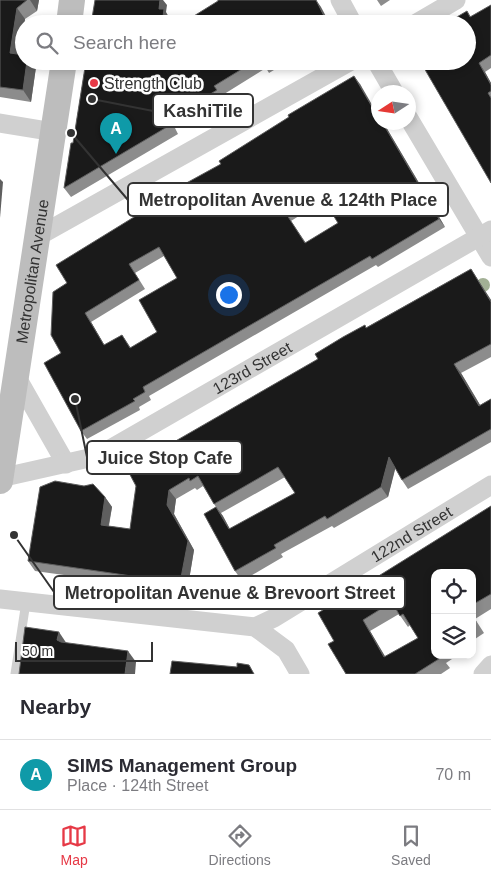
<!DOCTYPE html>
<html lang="en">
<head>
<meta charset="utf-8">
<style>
	:root { --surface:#fff; --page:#f2f2f3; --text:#2b2b33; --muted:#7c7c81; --line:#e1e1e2; --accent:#e63946 }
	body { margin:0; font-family:Arial,sans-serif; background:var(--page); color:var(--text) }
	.controls { position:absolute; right:15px; bottom:15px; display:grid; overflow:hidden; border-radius:10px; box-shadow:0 2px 8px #0003 }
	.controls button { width:45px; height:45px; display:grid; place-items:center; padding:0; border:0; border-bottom:1px solid var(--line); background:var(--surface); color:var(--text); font:25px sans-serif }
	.compass { position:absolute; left:371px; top:85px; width:45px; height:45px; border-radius:50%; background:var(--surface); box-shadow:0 2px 8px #0003; rotate:258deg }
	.scale { position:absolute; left:15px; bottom:12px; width:138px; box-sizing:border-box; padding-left:5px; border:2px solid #333; border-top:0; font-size:14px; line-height:18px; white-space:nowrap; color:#333; -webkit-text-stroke:4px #fff; paint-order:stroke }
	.you { position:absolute; left:228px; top:294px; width:18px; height:18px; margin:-12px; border:4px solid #fff; border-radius:50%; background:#1a73e8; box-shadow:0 0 0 8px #1a73e833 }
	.badge { display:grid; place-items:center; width:32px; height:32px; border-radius:50%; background:var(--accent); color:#fff; font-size:16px; font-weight:700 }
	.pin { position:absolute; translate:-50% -41px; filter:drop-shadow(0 1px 2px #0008) }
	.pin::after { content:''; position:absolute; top:26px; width:18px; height:15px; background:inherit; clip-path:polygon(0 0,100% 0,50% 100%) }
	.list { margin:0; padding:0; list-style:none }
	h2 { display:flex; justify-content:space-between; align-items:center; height:65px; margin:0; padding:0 20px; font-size:21px }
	h2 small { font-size:16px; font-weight:400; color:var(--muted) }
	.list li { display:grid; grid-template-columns:32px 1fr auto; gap:15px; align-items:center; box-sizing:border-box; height:70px; padding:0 20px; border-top:1px solid var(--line) }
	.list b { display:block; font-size:19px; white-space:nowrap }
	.list p { margin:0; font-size:16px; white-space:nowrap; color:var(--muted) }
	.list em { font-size:16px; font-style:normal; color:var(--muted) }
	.icon { flex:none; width:28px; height:28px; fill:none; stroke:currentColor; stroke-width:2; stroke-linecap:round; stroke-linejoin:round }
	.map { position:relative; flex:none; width:491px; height:674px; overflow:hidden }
	.search { position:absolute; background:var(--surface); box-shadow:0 2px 8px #0003; left:15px; right:15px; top:15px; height:55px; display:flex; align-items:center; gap:12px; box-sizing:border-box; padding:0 18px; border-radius:28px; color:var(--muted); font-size:19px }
	.sheet { height:135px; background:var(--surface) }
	nav { display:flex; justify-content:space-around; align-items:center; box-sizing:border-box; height:70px; border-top:1px solid var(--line); background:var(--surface); font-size:14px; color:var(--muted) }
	nav a { display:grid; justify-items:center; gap:2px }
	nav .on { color:var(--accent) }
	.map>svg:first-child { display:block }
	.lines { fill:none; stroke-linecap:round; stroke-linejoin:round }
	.service { stroke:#d0d0d0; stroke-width:9 }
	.minor { stroke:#d0d0d0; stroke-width:19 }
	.secondary { stroke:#bdbdbd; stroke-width:26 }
	.tree { fill:#a2b095 }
	.wall { fill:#8c8c8c; fill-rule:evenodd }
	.shaded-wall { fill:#5f5f5f }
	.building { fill:#1a1a1a; stroke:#5f5f5f; fill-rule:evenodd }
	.poi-dot { fill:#e63946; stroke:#fff; stroke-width:2 }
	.labels { text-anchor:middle; stroke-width:5; stroke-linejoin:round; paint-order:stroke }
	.poi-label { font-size:16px; fill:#333; stroke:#fff; text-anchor:start }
	.street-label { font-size:16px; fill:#333; stroke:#fff }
	.leader { fill:none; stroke:#333; stroke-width:2 }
	.callout-dot { fill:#333; stroke:#fff; stroke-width:2 }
	.callout { fill:#fff; stroke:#333; stroke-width:2 }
	.callout-label { font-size:18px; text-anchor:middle; font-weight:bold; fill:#333 }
</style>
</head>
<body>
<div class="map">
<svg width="491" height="674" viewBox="0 0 491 674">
	<rect width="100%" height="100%" fill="#fff"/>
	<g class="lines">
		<polyline class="service" points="15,674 26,602"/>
		<g class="minor">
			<polyline points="340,0 353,24"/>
			<polyline points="415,24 456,0"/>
			<polyline points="376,61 394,92"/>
			<polyline points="408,117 491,257"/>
			<polyline points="0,123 54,132"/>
			<polyline points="37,237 351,61"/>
			<polyline points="16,376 66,464"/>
			<path id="s1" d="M0 478 98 456 491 230"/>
			<polyline points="0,599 255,627 286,650 300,674"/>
			<path id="s2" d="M255 627 274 618 491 485"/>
			<polyline points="483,674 491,665"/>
		</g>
		<g class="secondary">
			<polyline points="69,24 72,0"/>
			<path id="s3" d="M0 481 64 61"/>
		</g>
	</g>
	<circle class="tree" cx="483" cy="285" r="7"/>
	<g class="wall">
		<polygon points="0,0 39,0 37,11 25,19 20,54 27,61 32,61 36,67 31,102 0,97"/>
		<polygon points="377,0 390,0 381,6"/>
		<polygon points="491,5 491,68 485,72 491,83 491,183 467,11 471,17"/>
		<polygon points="86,61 289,61 269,73 266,68 221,96 223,99 175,128 178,134 71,197 64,188 73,143"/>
		<path d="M360 84 378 122H383L445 227 378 267 376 265 149 396 151 400 139 407 140 410 87 439 81 431 61 353 67 283 221 164 289 117ZM324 200 338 223 306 243 291 221ZM164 256 177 278 157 332 131 348 122 335 104 345 91 322 145 289 135 273Z"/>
		<path d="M471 269 491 300V357L461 373 480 405 491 399V442L408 489 402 480 395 468 388 497 334 528 332 526 281 554 283 557 242 581 235 571 216 507 203 486 197 490 195 488 176 499 174 514 194 550 187 592 35 571 28 561 105 497 112 507 109 526 130 529 136 486 318 359 367 327ZM285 477 295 493 230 529 221 513Z"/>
		<path d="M491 506V609L475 619 484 633 472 641V573L435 655H454L455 657 446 663 450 668 441 674H346L334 603 336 606 356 597 359 601 383 587ZM399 614 408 627 410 625 418 638 385 657 370 631Z"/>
	</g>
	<g class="shaded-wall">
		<polygon points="30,0 39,0 37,11"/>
		<polygon points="160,0 163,0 167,5 166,12 170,19 170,24 162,24 159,9"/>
		<polygon points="316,0 321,7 330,24 328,24"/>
		<polygon points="17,8 25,19 18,65 10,53"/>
		<polygon points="27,61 32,61 36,67 31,102 23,90"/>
		<polygon points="479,63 485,72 491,83 491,85"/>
		<polygon points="354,76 360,84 378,115 378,117"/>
		<polygon points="382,122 383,122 445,227 439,219"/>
		<polygon points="0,179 3,182 0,218"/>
		<polygon points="471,269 491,300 491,302"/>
		<polygon points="85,313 91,322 109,353 104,345"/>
		<polygon points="454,364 461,373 486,415 479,406"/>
		<polygon points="389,457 396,466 388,497 381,487"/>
		<polygon points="169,490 176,499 174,514 194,550 187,592 180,583 167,505"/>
		<polygon points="105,497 112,507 107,534 101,525"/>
		<polygon points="216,507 223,516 235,539 229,529"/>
		<polygon points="363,620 370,631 392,668 384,657"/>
		<polygon points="59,632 67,644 66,652 57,640"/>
		<polygon points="128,651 136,662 135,674 125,674"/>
	</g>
	<g class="building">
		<polygon points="0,0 27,0 17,8 10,53 24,55 24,61 27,61 23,90 0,87"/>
		<polygon points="95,0 160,0 159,9 164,9 162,24 91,24"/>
		<polygon points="218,0 316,0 328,24 181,24 218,1"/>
		<polygon points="491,5 491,55 479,63 491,85 491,91 488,93 491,98 491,183 420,61 467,61 467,24 445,24 467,11 470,17"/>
		<polygon points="86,61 255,61 214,86 217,90 169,119 172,124 64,188 71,143 73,143"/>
		<path d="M354 76 378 117V122H382L439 219 372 259 370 256 143 387 145 392 133 399 135 401 81 431 44 363 61 353 51 335 53 292 67 283 56 265 152 206 150 203 221 164 219 161 289 117 288 115ZM319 192 338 223 305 243 285 212ZM159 247 177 278 139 300 157 332 130 348 122 335 104 345 85 313 139 280 129 264Z"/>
		<polygon points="471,269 491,302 491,344 454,364 479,406 491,399 491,429 402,480 389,457 381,487 327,519 325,516 274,545 276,548 235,571 204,514 216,507 229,529 295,493 278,467 214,504 198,476 190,481 189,478 169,490 167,505 188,541 180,583 28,561 40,487 55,481 84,486 93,484 105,497 101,525 130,529 136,486 127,469 318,359 315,354 343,337 365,325 366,328"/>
		<path d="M491 506V594L472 605V573H435V655H441L442 657 415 674H346L328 644 334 641 318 613 334 603 336 606 356 597 358 602 383 587 377 577ZM392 602 400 616 403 614 418 638 384 657 363 620Z"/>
		<polygon points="472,615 476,622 472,624"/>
		<polygon points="25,627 59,632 57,640 61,642 128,651 125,674 19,674"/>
		<polygon points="172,661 237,667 237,663 249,665 254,674 170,674"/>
	</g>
	<circle class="poi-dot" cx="94" cy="83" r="5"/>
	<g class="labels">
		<g class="poi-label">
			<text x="104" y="89">Strength Club</text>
		</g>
		<g class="street-label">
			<text dy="6" stroke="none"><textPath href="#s3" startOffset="212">Metropolitan Avenue</textPath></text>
			<text dy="6" stroke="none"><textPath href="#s1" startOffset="278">123rd Street</textPath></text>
			<text dy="6" stroke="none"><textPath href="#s2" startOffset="182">122nd Street</textPath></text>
		</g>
	</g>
	<path class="leader" d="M92 99L153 111M71 133L128 200M75 399L87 457M14 535L54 592"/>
	<g class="callout-dot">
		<circle cx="92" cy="99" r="5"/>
		<circle cx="71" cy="133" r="5"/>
		<circle cx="75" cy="399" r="5"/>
		<circle cx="14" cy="535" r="5"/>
	</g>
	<g class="callout">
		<rect x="153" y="94" width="100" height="33" rx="5"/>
		<rect x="128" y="183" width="320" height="33" rx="5"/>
		<rect x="87" y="441" width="155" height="33" rx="5"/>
		<rect x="54" y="576" width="351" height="33" rx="5"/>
	</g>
	<g class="callout-label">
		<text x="203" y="117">KashiTile</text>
		<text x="288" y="206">Metropolitan Avenue &amp; 124th Place</text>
		<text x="165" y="464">Juice Stop Cafe</text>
		<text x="230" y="599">Metropolitan Avenue &amp; Brevoort Street</text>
	</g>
</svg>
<div class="controls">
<button><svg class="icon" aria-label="locate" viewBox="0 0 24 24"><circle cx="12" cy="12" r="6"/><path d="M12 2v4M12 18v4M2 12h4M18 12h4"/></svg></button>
<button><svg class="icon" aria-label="layers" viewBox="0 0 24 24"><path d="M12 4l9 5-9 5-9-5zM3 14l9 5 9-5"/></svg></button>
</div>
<svg class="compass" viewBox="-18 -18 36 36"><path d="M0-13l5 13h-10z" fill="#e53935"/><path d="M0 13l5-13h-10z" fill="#7c7c81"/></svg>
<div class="scale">50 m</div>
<div class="you"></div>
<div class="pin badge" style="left:116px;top:154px;background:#0f9aa8">A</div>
<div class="search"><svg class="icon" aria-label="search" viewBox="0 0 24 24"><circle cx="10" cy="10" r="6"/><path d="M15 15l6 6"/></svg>Search here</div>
</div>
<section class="sheet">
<h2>Nearby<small></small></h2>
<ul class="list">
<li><span class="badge" style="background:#0f9aa8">A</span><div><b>SIMS Management Group</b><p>Place · 124th Street</p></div><em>70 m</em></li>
</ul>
</section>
<nav>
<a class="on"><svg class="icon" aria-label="map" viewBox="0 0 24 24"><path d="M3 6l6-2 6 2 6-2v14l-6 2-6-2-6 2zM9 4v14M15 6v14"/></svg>Map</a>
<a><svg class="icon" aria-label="directions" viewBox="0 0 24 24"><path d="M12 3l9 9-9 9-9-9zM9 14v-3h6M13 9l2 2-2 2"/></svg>Directions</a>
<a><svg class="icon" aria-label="saved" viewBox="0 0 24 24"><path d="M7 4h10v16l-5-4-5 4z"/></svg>Saved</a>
</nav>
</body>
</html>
